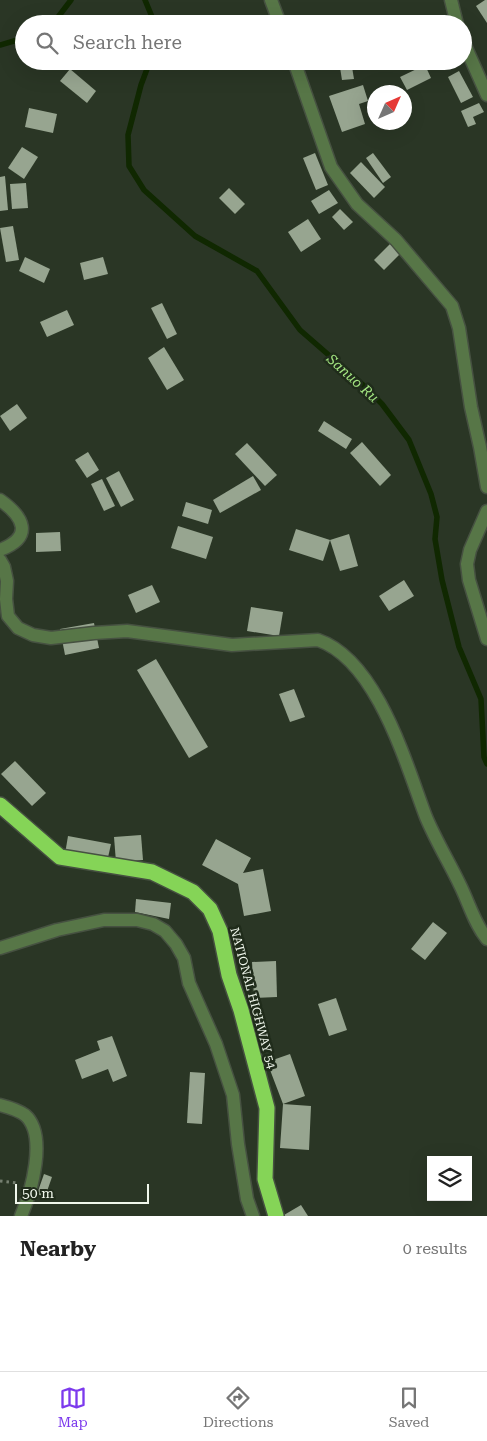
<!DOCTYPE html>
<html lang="en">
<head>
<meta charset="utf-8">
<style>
	:root { --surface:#fff; --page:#f6f6f6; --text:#222; --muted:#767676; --line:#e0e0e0; --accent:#7c3aed }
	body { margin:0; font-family:"Roboto Serif",serif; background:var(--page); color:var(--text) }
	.controls { position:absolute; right:15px; bottom:15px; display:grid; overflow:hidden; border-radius:0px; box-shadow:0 5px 20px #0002 }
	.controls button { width:45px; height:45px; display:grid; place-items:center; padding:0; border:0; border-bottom:1px solid var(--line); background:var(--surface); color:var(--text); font:25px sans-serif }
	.compass { position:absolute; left:367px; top:85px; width:45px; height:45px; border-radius:50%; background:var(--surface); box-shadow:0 5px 20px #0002; rotate:45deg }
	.scale { position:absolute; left:15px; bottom:12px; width:134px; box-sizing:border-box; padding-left:5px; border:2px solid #f0f7ec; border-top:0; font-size:14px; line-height:18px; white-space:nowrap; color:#f0f7ec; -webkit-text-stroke:4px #202c1b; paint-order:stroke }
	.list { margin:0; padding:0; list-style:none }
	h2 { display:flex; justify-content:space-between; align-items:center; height:65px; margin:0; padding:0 20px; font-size:21px }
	h2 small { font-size:16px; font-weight:400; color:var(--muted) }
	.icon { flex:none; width:28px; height:28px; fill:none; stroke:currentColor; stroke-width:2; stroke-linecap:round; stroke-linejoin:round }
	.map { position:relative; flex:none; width:487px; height:1216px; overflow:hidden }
	.search { position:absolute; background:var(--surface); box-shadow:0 5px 20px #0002; left:15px; right:15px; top:15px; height:55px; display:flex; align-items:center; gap:12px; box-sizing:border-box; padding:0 18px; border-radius:28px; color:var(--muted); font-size:19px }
	.sheet { height:155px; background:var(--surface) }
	nav { display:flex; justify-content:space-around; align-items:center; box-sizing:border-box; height:70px; border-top:1px solid var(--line); background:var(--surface); font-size:14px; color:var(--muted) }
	nav a { display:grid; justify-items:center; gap:2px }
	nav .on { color:var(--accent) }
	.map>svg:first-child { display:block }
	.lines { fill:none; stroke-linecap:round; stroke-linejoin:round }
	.stream { stroke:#102801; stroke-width:5.5 }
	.building { fill:#97a590 }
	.minor-casing { stroke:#465141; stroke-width:15 }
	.highway-casing { stroke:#465141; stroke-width:18 }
	.path { stroke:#768071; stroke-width:3; stroke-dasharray:2.5 4; stroke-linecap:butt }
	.minor { stroke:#577647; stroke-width:12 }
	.highway { stroke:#85d457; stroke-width:15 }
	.labels { text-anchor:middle; stroke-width:5; stroke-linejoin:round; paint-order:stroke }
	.street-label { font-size:12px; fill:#f0f7ec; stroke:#202c1b }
	.water-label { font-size:14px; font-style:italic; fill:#a4e682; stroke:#202c1b }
</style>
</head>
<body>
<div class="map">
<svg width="487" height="1216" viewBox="0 0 487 1216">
	<rect width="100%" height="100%" fill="#2a3625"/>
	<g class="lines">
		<g class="stream">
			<polyline points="145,0 155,24"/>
			<polyline points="49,24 55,21 71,0"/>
			<polyline points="0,45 24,38"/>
			<polyline points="150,61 141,85 128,135 129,166 144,190 195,236 257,271 300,330 362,384 382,404 409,440 431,494 437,517 435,539 442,580 459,647 481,699 484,757 487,764"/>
		</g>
	</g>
	<g class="building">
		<polygon points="485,0 487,0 487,23 476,6"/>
		<polygon points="339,61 351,61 354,79 342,80"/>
		<polygon points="425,65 431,78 407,90 400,77"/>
		<polygon points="70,69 96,91 87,103 60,81"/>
		<polygon points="459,71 473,97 461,103 448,77"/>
		<polygon points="363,85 368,101 359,104 365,124 342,132 329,96"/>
		<polygon points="479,103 484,112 473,117 476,124 468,127 461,111"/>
		<polygon points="29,108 57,114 53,133 25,127"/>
		<polygon points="22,147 38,157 24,179 8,168"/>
		<polygon points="315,153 328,185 316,190 303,158"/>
		<polygon points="373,153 391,177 383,183 366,158"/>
		<polygon points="361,162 385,187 374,198 350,173"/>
		<polygon points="5,176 8,210 0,211 0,177"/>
		<polygon points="26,183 28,208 12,209 10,184"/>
		<polygon points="229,188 245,204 235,214 219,198"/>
		<polygon points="329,190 338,203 319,214 311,201"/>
		<polygon points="340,209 353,222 344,230 332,217"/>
		<polygon points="308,219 321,239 301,252 288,232"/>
		<polygon points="13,226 19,260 6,262 0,228"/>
		<polygon points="390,244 400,254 384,270 374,260"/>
		<polygon points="25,257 50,269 44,283 19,271"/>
		<polygon points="103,257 108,274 84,280 80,263"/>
		<polygon points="162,303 177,334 167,339 151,308"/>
		<polygon points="67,310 74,325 47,337 40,322"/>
		<polygon points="164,347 184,380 167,390 148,358"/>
		<polygon points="17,404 27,418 10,431 0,416"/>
		<polygon points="324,421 352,439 346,449 318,431"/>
		<polygon points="362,442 391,475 380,486 350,453"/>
		<polygon points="247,443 277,475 265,486 235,454"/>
		<polygon points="88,452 99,470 87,478 75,460"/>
		<polygon points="119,471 134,500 121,507 106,478"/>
		<polygon points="253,476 261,490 220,513 213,500"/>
		<polygon points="102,479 115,506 104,511 91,484"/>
		<polygon points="186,502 212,510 208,524 182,516"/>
		<polygon points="178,526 213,537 206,559 171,548"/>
		<polygon points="296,529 330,540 323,561 289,550"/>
		<polygon points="60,532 61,551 36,552 36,533"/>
		<polygon points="349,534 358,566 340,571 330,540"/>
		<polygon points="404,580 414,596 389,611 379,596"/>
		<polygon points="152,585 160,602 136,613 128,595"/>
		<polygon points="251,607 283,612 279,636 247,631"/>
		<polygon points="94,623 99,648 65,655 60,629"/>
		<polygon points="156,659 208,747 189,758 137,670"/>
		<polygon points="294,689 305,717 290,722 279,694"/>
		<polygon points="15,761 46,793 32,806 1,774"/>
		<polygon points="141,835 143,860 116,862 114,837"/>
		<polygon points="68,836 111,844 107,862 65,854"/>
		<polygon points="216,839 251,858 243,873 263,869 271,911 244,916 238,884 202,865"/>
		<polygon points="136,899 171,903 169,919 135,912"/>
		<polygon points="433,922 447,933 425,960 411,949"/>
		<polygon points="276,961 277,997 254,998 252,962"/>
		<polygon points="336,998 347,1030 329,1036 318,1004"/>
		<polygon points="112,1036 127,1076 113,1082 108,1069 82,1079 75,1060 100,1050 97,1041"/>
		<polygon points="290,1054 305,1096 283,1104 311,1106 309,1150 280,1148 283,1104 267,1062"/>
		<polygon points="190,1072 205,1073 202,1124 187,1123"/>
		<polygon points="44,1174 52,1177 45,1197 37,1194"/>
		<polygon points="301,1205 308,1216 285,1216 284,1215"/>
	</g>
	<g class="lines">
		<g class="minor-casing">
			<g id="minor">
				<polyline points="271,0 280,24"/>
				<polyline points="451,0 457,24"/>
				<polyline points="463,41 487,95"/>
				<polyline points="294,61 331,167 357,204 396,240 452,306 459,328 471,407 480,447 487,487"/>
				<path d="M0 500C24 517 34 537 0 550"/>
				<polyline points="487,511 470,550 467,564 469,580 487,639"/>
				<path d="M0 560 4 567 7 581 6 599 8 616 18 628 33 635 51 638 94 633 127 631 232 645 318 640C377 660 406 764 426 817 436 841 449 862 460 885 469 903 474 923 487 939"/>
				<polyline points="0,948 57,930 104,920 137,920 153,924 165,931 176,944 184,958 189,983 216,1044 233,1095 238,1144 247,1199 253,1216"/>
				<path d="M0 1105C8 1107 18 1110 25 1115 48 1135 31 1193 21 1216"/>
			</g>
		</g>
		<g class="highway-casing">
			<polyline id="highway" points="0,805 60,857 152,872 193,892 210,909 220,931 229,975 241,1010 267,1108 265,1179 276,1216"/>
		</g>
		<polyline class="path" points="0,1181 17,1183"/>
		<use href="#minor" class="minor"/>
		<use href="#highway" class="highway"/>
	</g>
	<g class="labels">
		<g class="street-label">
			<text transform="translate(253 998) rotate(75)" y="4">NATIONAL HIGHWAY 54</text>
		</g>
		<g class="water-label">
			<text transform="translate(353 378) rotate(42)" y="5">Sanuo Ru</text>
		</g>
	</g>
</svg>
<div class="controls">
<button><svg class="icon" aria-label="layers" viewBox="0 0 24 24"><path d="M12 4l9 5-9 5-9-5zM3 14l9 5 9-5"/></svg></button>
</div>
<svg class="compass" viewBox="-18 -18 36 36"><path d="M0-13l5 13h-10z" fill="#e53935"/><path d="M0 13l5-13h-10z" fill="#767676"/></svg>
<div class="scale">50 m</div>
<div class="search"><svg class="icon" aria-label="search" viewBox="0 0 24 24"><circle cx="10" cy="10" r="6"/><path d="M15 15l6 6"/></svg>Search here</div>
</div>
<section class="sheet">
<h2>Nearby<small>0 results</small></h2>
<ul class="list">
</ul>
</section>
<nav>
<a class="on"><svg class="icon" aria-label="map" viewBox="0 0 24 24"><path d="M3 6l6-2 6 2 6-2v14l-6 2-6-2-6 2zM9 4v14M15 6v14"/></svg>Map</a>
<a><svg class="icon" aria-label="directions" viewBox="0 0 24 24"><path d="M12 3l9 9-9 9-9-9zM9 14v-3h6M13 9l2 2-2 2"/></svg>Directions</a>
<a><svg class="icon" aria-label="saved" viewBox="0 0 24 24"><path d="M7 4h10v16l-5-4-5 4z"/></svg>Saved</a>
</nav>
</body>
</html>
